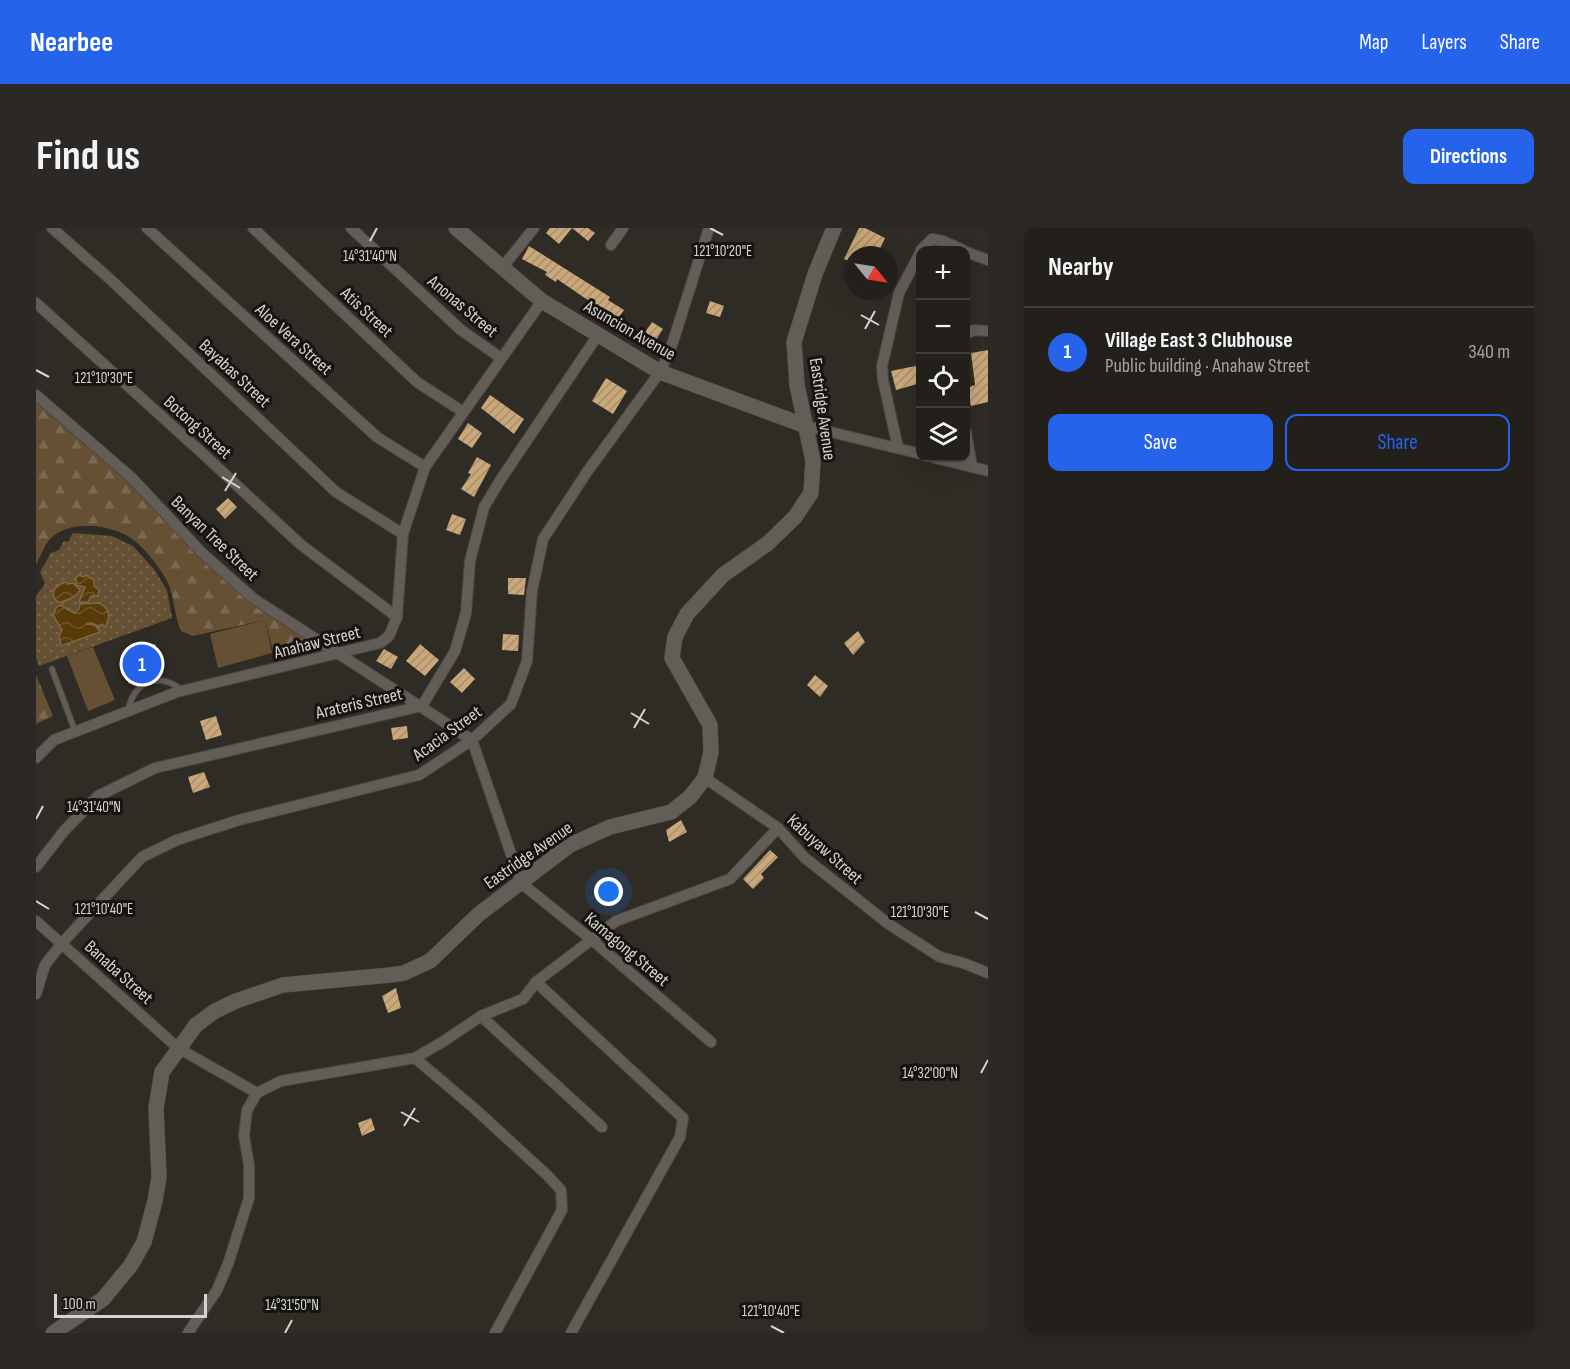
<!DOCTYPE html>
<html lang="en">
<head>
<meta charset="utf-8">
<style>
	:root { --surface:#23201c; --page:#2b2825; --text:#f1f3f6; --muted:#a3a3a3; --line:#403e3b; --accent:#2563eb }
	body { margin:0; font-family:"Sofia Sans Condensed",sans-serif; background:var(--page); color:var(--text) }
	.controls { position:absolute; right:18px; top:18px; display:grid; overflow:hidden; border-radius:12px; box-shadow:0 6px 24px #0002 }
	.controls button { width:54px; height:54px; display:grid; place-items:center; padding:0; border:0; border-bottom:2px solid var(--line); background:var(--surface); color:var(--text); font:30px sans-serif }
	.compass { position:absolute; left:808px; top:18px; width:54px; height:54px; border-radius:50%; background:var(--surface); box-shadow:0 6px 24px #0002; rotate:120deg }
	.scale { position:absolute; left:18px; bottom:15px; width:153px; box-sizing:border-box; padding-left:6px; border:3px solid #d6d3d0; border-top:0; font-size:16px; line-height:21px; white-space:nowrap; color:#d6d3d0; -webkit-text-stroke:4px #161411; paint-order:stroke }
	.you { position:absolute; left:573px; top:664px; width:21px; height:21px; margin:-15px; border:4px solid #fff; border-radius:50%; background:#1a73e8; box-shadow:0 0 0 9px #1a73e833 }
	.badge { display:grid; place-items:center; width:39px; height:39px; border-radius:50%; background:var(--accent); color:#fff; font-size:20px; font-weight:700 }
	.pin { position:absolute; translate:-50% -50%; border:3px solid #fff; box-shadow:0 2px 6px #0006 }
	.list { margin:0; padding:0; list-style:none }
	h2 { display:flex; justify-content:space-between; align-items:center; height:78px; margin:0; padding:0 24px; font-size:26px }
	h2 small { font-size:20px; font-weight:400; color:var(--muted) }
	.list li { display:grid; grid-template-columns:39px 1fr auto; gap:18px; align-items:center; box-sizing:border-box; height:90px; padding:0 24px; border-top:2px solid var(--line) }
	.list b { display:block; font-size:22px; white-space:nowrap }
	.list p { margin:0; font-size:20px; white-space:nowrap; color:var(--muted) }
	.list em { font-size:20px; font-style:normal; color:var(--muted) }
	.actions { display:flex; gap:12px; padding:18px 24px }
	.actions a { flex:1; padding:14px 0; border:2px solid var(--accent); border-radius:12px; text-align:center; font-size:21px; color:var(--accent) }
	.actions .main { background:var(--accent); color:#fff }
	.icon { flex:none; width:33px; height:33px; fill:none; stroke:currentColor; stroke-width:2; stroke-linecap:round; stroke-linejoin:round }
	.map { position:relative; flex:none; width:952px; height:1105px; overflow:hidden; border-radius:12px }
	header { display:flex; align-items:center; gap:36px; box-sizing:border-box; height:84px; padding:0 30px; background:var(--accent); color:#fff }
	header strong { font-size:28px }
	nav { display:flex; gap:33px; margin-inline-start:auto; font-size:21px }
	.intro { display:flex; align-items:center; justify-content:space-between; box-sizing:border-box; height:144px; padding:0 36px }
	h1 { margin:0; font-size:42px }
	.button { padding:15px 27px; border-radius:12px; background:var(--accent); color:#fff; font-size:21px; font-weight:700 }
	main { display:flex; gap:36px; padding:0 36px }
	aside { flex:1; background:var(--surface); border-radius:12px; box-shadow:0 6px 24px #0002 }
	.map>svg:first-child { display:block }
	.grass { fill:#655033 }
	.forest { fill:url(#forest-firs) }
	.park { fill:url(#park-dots) }
	.water { fill:url(#water-waves); stroke:#7e6945; stroke-width:1.5 }
	.building { fill:url(#building-hatch) }
	.lines { fill:none; stroke-linecap:round; stroke-linejoin:round }
	.lane-casing { stroke:#4c4944; stroke-width:7 }
	.street-casing { stroke:#4c4944; stroke-width:12 }
	.secondary-casing { stroke:#4c4944; stroke-width:16 }
	.lane { stroke:#625d57; stroke-width:5 }
	.street { stroke:#625d57; stroke-width:10 }
	.secondary { stroke:#625d57; stroke-width:15 }
	.ticks { fill:none; stroke:#d6d3d0; stroke-width:2 }
	.labels { text-anchor:middle; stroke-width:6; stroke-linejoin:round; paint-order:stroke }
	.street-label { font-size:18px; fill:#d6d3d0; stroke:#161411 }
	.ticks-label { font-size:15px; text-anchor:middle; fill:#d6d3d0; stroke:#161411; stroke-width:6; stroke-linejoin:round; paint-order:stroke }
</style>
</head>
<body>
<header>
<strong>Nearbee</strong>
<nav><a>Map</a><a>Layers</a><a>Share</a></nav>
</header>
<div class="intro"><h1>Find us</h1><a class="button">Directions</a></div>
<main>
<div class="map">
<svg width="952" height="1105" viewBox="0 0 952 1105">
	<defs>
		<pattern id="forest-firs" width="22" height="20" patternUnits="userSpaceOnUse" patternTransform="scale(1.5)"><rect width="22" height="20" fill="#655033"/><path d="M5 1l3.5 6h-7zM16 11l3.5 6h-7z" fill="#7a6850"/></pattern>
		<pattern id="park-dots" width="8" height="8" patternUnits="userSpaceOnUse" patternTransform="scale(1.5)"><rect width="8" height="8" fill="#655033"/><path d="M2 2h.1M6 6h.1" fill="none" stroke="#7a6850" stroke-width="1.8" stroke-linecap="round"/></pattern>
		<pattern id="water-waves" width="16" height="10" patternUnits="userSpaceOnUse" patternTransform="scale(1.5)"><rect width="16" height="10" fill="#583b09"/><path d="M0 5q4-4 8 0t8 0" fill="none" stroke="#6f562c"/></pattern>
		<pattern id="building-hatch" width="6" height="6" patternUnits="userSpaceOnUse" patternTransform="scale(1.5)"><rect width="6" height="6" fill="#cba87a"/><path d="M-1 1l2-2M0 6l6-6M5 7l2-2" fill="none" stroke="#a88e6b"/></pattern>
	</defs>
	<rect width="100%" height="100%" fill="#2f2b25"/>
	<g class="grass">
		<polygon points="229,392 236,425 182,440 174,406"/>
		<polygon points="57,419 79,472 52,483 31,428"/>
	</g>
	<g class="forest">
		<path d="M0 174 92 253 161 328 217 377 288 416V422L239 431 229 392 157 408 145 403C137 385 139 366 129 349 121 337 111 323 99 313 78 296 33 290 13 312 8 319 4 329 0 337Z"/>
		<polygon points="0,447 17,488 0,496"/>
	</g>
	<polygon class="park" points="37,305 76,308 97,318 118,341 131,362 136,390 3,438 0,430 0,368 9,356 4,344 15,325 23,322 28,313 32,314"/>
	<g class="water">
		<polygon points="43,347 48,349 50,347 58,352 58,358 63,362 62,368 55,368 52,374 43,374 49,359 40,357 40,350"/>
		<path d="M29 354 32 356 37 355 44 362C41 368 30 374 22 374L18 370C15 361 22 357 29 354Z"/>
		<path d="M62 375C74 379 75 389 69 399L66 396 63 398 57 396H50L59 397 64 404 25 418 23 408 26 402 17 387 20 380 24 377C30 379 33 384 39 385L43 381 44 376Z"/>
	</g>
	<g class="building">
		<polygon points="514,0 552,0 559,5 552,13 536,0 523,16 510,5"/>
		<polygon points="823,0 829,0 849,10 841,27 817,27 817,35 808,31"/>
		<polygon points="493,18 574,69 572,72 588,82 581,92 521,51 520,54 509,47 511,44 486,31"/>
		<polygon points="674,73 688,78 684,89 670,85"/>
		<polygon points="616,94 627,101 618,115 607,107"/>
		<polygon points="952,122 952,174 935,178 931,160 939,157 935,125"/>
		<polygon points="884,137 885,155 860,162 855,143"/>
		<polygon points="570,150 591,163 577,186 556,173"/>
		<polygon points="454,167 488,191 478,206 445,180"/>
		<polygon points="432,195 446,205 436,220 422,211"/>
		<polygon points="441,229 455,237 438,269 425,261 435,246 432,245"/>
		<polygon points="192,270 201,279 189,291 180,281"/>
		<polygon points="416,286 430,291 424,307 410,302"/>
		<polygon points="472,350 490,350 488,367 472,366"/>
		<polygon points="822,403 829,414 817,427 808,415"/>
		<polygon points="467,406 483,407 482,423 466,422"/>
		<polygon points="119,416 128,441 117,446 118,448 93,456 84,430"/>
		<polygon points="384,416 403,432 389,448 370,433"/>
		<polygon points="348,421 362,429 355,441 340,433"/>
		<polygon points="428,440 439,451 426,465 414,454"/>
		<polygon points="779,447 792,458 784,469 771,457"/>
		<polygon points="180,488 186,507 170,512 164,493"/>
		<polygon points="371,498 372,510 357,512 355,500"/>
		<polygon points="168,544 174,559 157,565 152,549"/>
		<polygon points="645,592 651,604 633,614 630,602"/>
		<polygon points="734,622 742,629 725,646 728,650 717,661 707,651"/>
		<polygon points="360,760 365,780 352,785 346,768"/>
		<polygon points="335,890 339,902 326,908 322,895"/>
	</g>
	<g class="lines">
		<g class="lane-casing">
			<g id="lane">
				<polyline points="16,441 39,503"/>
				<path d="M92 483C98 453 122 443 146 462"/>
			</g>
		</g>
		<g class="street-casing">
			<g id="street">
				<polyline points="16,0 75,52 300,264 367,306"/>
				<polyline points="111,0 341,209 389,239"/>
				<polyline points="217,0 381,154 427,184"/>
				<polyline points="315,0 425,102 465,130"/>
				<polyline points="575,17 587,0"/>
				<polyline points="885,22 896,11 907,13 927,22"/>
				<polyline points="930,24 952,32"/>
				<polyline points="466,40 498,0"/>
				<polyline points="0,75 164,223 264,316 361,389"/>
				<polyline points="930,106 938,102 952,103"/>
				<polyline points="0,167 96,250 166,325 218,371 436,512 485,655 556,712 675,814"/>
				<polyline points="770,198 885,226"/>
				<polyline points="930,204 936,239"/>
				<polyline points="862,220 847,152 846,138 863,65 885,23"/>
				<polyline points="899,230 952,243"/>
				<polyline points="0,530 18,512 141,464 344,415 353,408 361,389 367,306 389,239 506,73"/>
				<polyline points="669,550 742,600 769,630 854,697 904,729 927,735 952,745"/>
				<polyline points="0,639 28,603 62,568 119,540 386,478 419,423 430,385 434,333 448,279 465,251 562,107"/>
				<polyline points="0,693 142,820 221,865"/>
				<polyline points="500,754 647,890 644,909 535,1105"/>
				<polyline points="0,766 9,737 26,715 106,629 141,612 203,592 383,547 436,512 475,476 491,433 496,363 507,311 551,244 624,144 635,120 673,0"/>
				<polyline points="445,788 566,899"/>
				<polyline points="379,830 439,881 512,948 525,962 526,982 459,1105"/>
				<polyline points="152,1105 181,1062 192,1036 213,970 213,937 208,908 211,882 221,865 245,853 379,830 408,813 445,788 487,771 500,754 580,693 694,651 742,600"/>
			</g>
		</g>
		<g class="secondary-casing">
			<g id="secondary">
				<polyline points="420,0 506,73 624,144 770,198"/>
				<polyline points="17,1105 67,1071 95,1037 108,1014 119,973 123,949 120,880 126,844 160,797 179,783 200,773 247,757 354,747 368,745 394,733 443,686 534,617 574,599 635,584 654,569 669,550 675,524 674,497 636,430 639,409 651,386 687,347 731,316 759,289 775,265 777,233 761,157 758,114 779,46 798,0"/>
			</g>
		</g>
		<use href="#lane" class="lane"/>
		<use href="#street" class="street"/>
		<use href="#secondary" class="secondary"/>
	</g>
	<path class="ticks" d="M674 0 687 7M334 13 341 0M825 87 843 97M829 101 839 83M0 142 13 149M186 249 204 260M189 263 200 245M595 485 613 496M598 500 609 481M0 591 7 578M0 673 13 681M939 684 952 691M945 845 952 832M365 884 383 894M368 898 379 880M735 1098 748 1105M249 1105 256 1092"/>
	<g class="labels">
		<g class="street-label">
			<text transform="translate(427 78) rotate(40)" y="6">Anonas Street</text>
			<text transform="translate(331 84) rotate(43)" y="6">Atis Street</text>
			<text transform="translate(594 102) rotate(30)" y="6">Asuncion Avenue</text>
			<text transform="translate(258 111) rotate(42)" y="6">Aloe Vera Street</text>
			<text transform="translate(199 145) rotate(43)" y="6">Bayabas Street</text>
			<text transform="translate(787 181) rotate(82)" y="6">Eastridge Avenue</text>
			<text transform="translate(162 199) rotate(42)" y="6">Botong Street</text>
			<text transform="translate(179 310) rotate(44)" y="6">Banyan Tree Street</text>
			<text transform="translate(281 414) rotate(-14)" y="6">Anahaw Street</text>
			<text transform="translate(323 475) rotate(-13)" y="6">Arateris Street</text>
			<text transform="translate(411 505) rotate(-36)" y="6">Acacia Street</text>
			<text transform="translate(789 621) rotate(42)" y="6">Kabuyaw Street</text>
			<text transform="translate(492 627) rotate(-35)" y="6">Eastridge Avenue</text>
			<text transform="translate(591 721) rotate(40)" y="6">Kamagong Street</text>
			<text transform="translate(83 744) rotate(42)" y="6">Banaba Street</text>
		</g>
	</g>
	<g class="ticks-label">
		<text x="687" y="28">121°10'20"E</text>
		<text x="334" y="33">14°31'40"N</text>
		<text x="68" y="155">121°10'30"E</text>
		<text x="58" y="584">14°31'40"N</text>
		<text x="68" y="686">121°10'40"E</text>
		<text x="884" y="689">121°10'30"E</text>
		<text x="894" y="850">14°32'00"N</text>
		<text x="256" y="1082">14°31'50"N</text>
		<text x="735" y="1088">121°10'40"E</text>
	</g>
</svg>
<div class="controls">
<button>+</button>
<button>−</button>
<button><svg class="icon" aria-label="locate" viewBox="0 0 24 24"><circle cx="12" cy="12" r="6"/><path d="M12 2v4M12 18v4M2 12h4M18 12h4"/></svg></button>
<button><svg class="icon" aria-label="layers" viewBox="0 0 24 24"><path d="M12 4l9 5-9 5-9-5zM3 14l9 5 9-5"/></svg></button>
</div>
<svg class="compass" viewBox="-18 -18 36 36"><path d="M0-13l5 13h-10z" fill="#e53935"/><path d="M0 13l5-13h-10z" fill="#a3a3a3"/></svg>
<div class="scale">100 m</div>
<div class="you"></div>
<div class="pin badge" style="left:106px;top:436px">1</div>
</div>
<aside>
<h2>Nearby<small></small></h2>
<ul class="list">
<li><span class="badge">1</span><div><b>Village East 3 Clubhouse</b><p>Public building · Anahaw Street</p></div><em>340 m</em></li>
</ul>
<div class="actions"><a class="main">Save</a><a>Share</a></div>
</aside>
</main>
</body>
</html>
